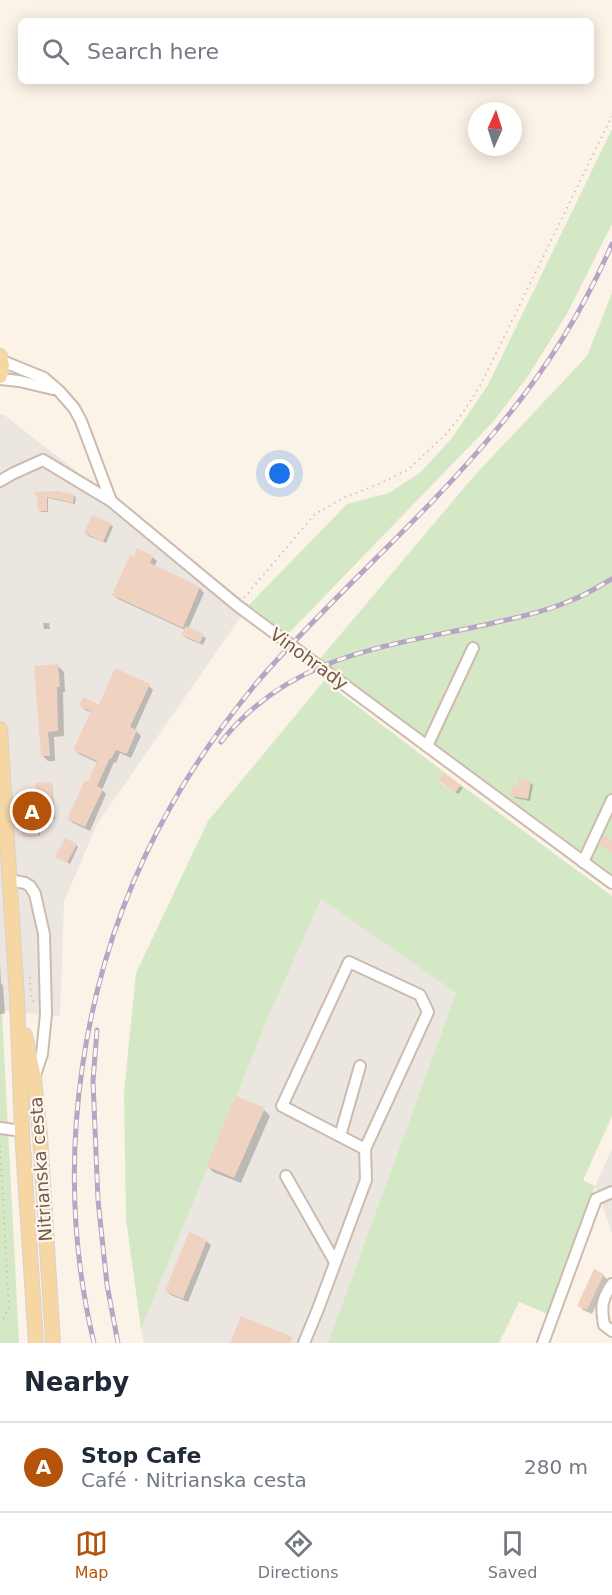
<!DOCTYPE html>
<html lang="en">
<head>
<meta charset="utf-8">
<style>
	:root { --surface:#fff; --page:#f6f6f7; --text:#1f2937; --muted:#747a83; --line:#e0e1e3; --accent:#b45309 }
	body { margin:0; font-family:"DejaVu Sans",sans-serif; background:var(--page); color:var(--text) }
	.compass { position:absolute; left:468px; top:102px; width:54px; height:54px; border-radius:50%; background:var(--surface); box-shadow:0 3px 15px #0003; rotate:3deg }
	.you { position:absolute; left:280px; top:474px; width:21px; height:21px; margin:-15px; border:4px solid #fff; border-radius:50%; background:#1a73e8; box-shadow:0 0 0 9px #1a73e833 }
	.badge { display:grid; place-items:center; width:39px; height:39px; border-radius:50%; background:var(--accent); color:#fff; font-size:20px; font-weight:700 }
	.pin { position:absolute; translate:-50% -50%; border:3px solid #fff; box-shadow:0 2px 6px #0006 }
	.list { margin:0; padding:0; list-style:none }
	h2 { display:flex; justify-content:space-between; align-items:center; height:78px; margin:0; padding:0 24px; font-size:26px }
	h2 small { font-size:20px; font-weight:400; color:var(--muted) }
	.list li { display:grid; grid-template-columns:39px 1fr auto; gap:18px; align-items:center; box-sizing:border-box; height:90px; padding:0 24px; border-top:2px solid var(--line) }
	.list b { display:block; font-size:22px; white-space:nowrap }
	.list p { margin:0; font-size:20px; white-space:nowrap; color:var(--muted) }
	.list em { font-size:20px; font-style:normal; color:var(--muted) }
	.icon { flex:none; width:33px; height:33px; fill:none; stroke:currentColor; stroke-width:2; stroke-linecap:round; stroke-linejoin:round }
	.map { position:relative; flex:none; width:612px; height:1343px; overflow:hidden }
	.search { position:absolute; background:var(--surface); box-shadow:0 3px 15px #0003; left:18px; right:18px; top:18px; height:66px; display:flex; align-items:center; gap:15px; box-sizing:border-box; padding:0 21px; border-radius:9px; color:var(--muted); font-size:22px }
	.sheet { height:168px; background:var(--surface) }
	nav { display:flex; justify-content:space-around; align-items:center; box-sizing:border-box; height:84px; border-top:2px solid var(--line); background:var(--surface); font-size:16px; color:var(--muted) }
	nav a { display:grid; justify-items:center; gap:3px }
	nav .on { color:var(--accent) }
	.map>svg:first-child { display:block }
	.industrial { fill:#ece6e1 }
	.green { fill:#d4e8c6 }
	.shadow { fill:#0003 }
	.building { fill:#efd3c0 }
	.lines { fill:none; stroke-linecap:round; stroke-linejoin:round }
	.minor-casing { stroke:#cdbbae; stroke-width:14 }
	.major-casing { stroke:#d8d1cd; stroke-width:16 }
	.path { stroke:#d4b6a3; stroke-width:1.5; stroke-dasharray:1.5 4.5; stroke-linecap:butt }
	.minor { stroke:#fff; stroke-width:10 }
	.major { stroke:#f6d7a3; stroke-width:14 }
	.rail-casing { stroke:#b6a6c5; stroke-width:5 }
	.rail { stroke:#fef7ed; stroke-width:3; stroke-dasharray:9; stroke-linecap:butt }
	.labels { text-anchor:middle; stroke-width:4.5; stroke-linejoin:round; paint-order:stroke }
	.street-label { font-size:18px; fill:#745a4d; stroke:#fef7ed }
</style>
</head>
<body>
<div class="map">
<svg width="612" height="1343" viewBox="0 0 612 1343">
	<rect width="100%" height="100%" fill="#fbf3e7"/>
	<g class="industrial">
		<polygon points="0,415 4,415 249,605 97,824 64,902 60,1016 0,1011"/>
		<polygon points="320,898 456,993 328,1343 144,1343 141,1329 230,1113 269,1015"/>
		<polygon points="612,1149 612,1233 595,1186"/>
	</g>
	<g class="green">
		<polygon points="612,129 612,224 568,312 528,376 493,422 287,635 249,605 347,504 389,493 421,472 452,438 488,385"/>
		<polygon points="612,293 612,874 319,660 474,476 587,356"/>
		<polygon points="324,681 444,772 438,781 455,793 461,785 612,896 612,1116 583,1180 595,1186 548,1314 519,1302 499,1343 328,1343 456,993 321,899 269,1015 230,1113 141,1329 126,1219 124,1093 136,973 208,821"/>
		<polygon points="0,1011 2,1011 19,1343 0,1343"/>
	</g>
	<g class="shadow">
		<polygon points="74,496 76,497 75,504 48,498 48,512 41,512 40,511 39,497"/>
		<polygon points="110,524 113,527 106,543 88,536 86,533"/>
		<polygon points="152,557 157,561 154,567 200,588 204,593 188,629 206,638 203,645 186,638 183,635 185,630 118,599 113,595"/>
		<polygon points="43,623 49,623 50,629 44,629"/>
		<polygon points="58,666 64,672 65,692 63,692 64,736 54,737 55,761 48,761 42,755"/>
		<polygon points="149,686 153,690 135,730 141,736 131,758 120,753 116,763 114,762 102,790 106,794 90,831 73,823 69,819 89,784 98,763 79,754 75,750 92,712 85,710 81,705 99,707"/>
		<polygon points="530,782 533,785 530,801 515,798 512,795 519,789"/>
		<polygon points="52,783 55,819 39,820 40,836 25,837 24,836 38,806"/>
		<polygon points="443,783 460,786 463,788 458,794"/>
		<polygon points="76,845 78,847 70,864 57,857"/>
		<polygon points="0,963 1,983 3,986 5,1014 0,1014"/>
		<polygon points="264,1110 270,1116 241,1183 213,1172 207,1165"/>
		<polygon points="206,1241 211,1245 188,1302 171,1295 166,1291"/>
		<polygon points="603,1275 608,1280 592,1314 583,1310 579,1305"/>
	</g>
	<g class="building">
		<polygon points="57,491 74,494 73,503 47,497 47,511 38,511 37,496 35,495 35,492"/>
		<polygon points="92,515 111,523 103,542 84,533"/>
		<polygon points="137,548 153,556 150,563 200,587 183,628 112,595 130,555 134,556"/>
		<polygon points="186,626 204,634 200,643 181,635"/>
		<polygon points="58,664 60,687 57,687 58,731 48,732 50,756 41,756 34,666"/>
		<polygon points="115,668 150,684 130,727 137,730 127,754 116,750 111,759 110,758 97,786 103,789 85,827 67,819 85,780 88,782 97,761 73,750 91,711 79,706 83,697 99,705"/>
		<polygon points="444,772 461,785 455,793 438,780"/>
		<polygon points="519,778 531,781 528,799 510,796 512,786 518,787"/>
		<polygon points="52,782 54,819 38,820 39,836 22,837 21,820 24,819 21,793 27,793 36,802 35,783"/>
		<polygon points="604,835 612,840 612,852 599,846"/>
		<polygon points="65,838 77,844 67,863 55,857"/>
		<polygon points="236,1096 265,1108 234,1178 206,1166"/>
		<polygon points="189,1232 207,1240 183,1299 165,1291"/>
		<polygon points="594,1269 604,1274 587,1310 577,1306"/>
		<polygon points="241,1316 293,1337 290,1343 230,1343"/>
	</g>
	<g class="lines">
		<g class="minor-casing">
			<g id="minor">
				<polyline points="2,361 44,378 59,391 74,408 81,421 111,501 238,606 612,883"/>
				<polyline points="0,379 19,381 53,389"/>
				<polyline points="0,481 14,473 43,460 111,501"/>
				<polyline points="427,746 473,648"/>
				<polyline points="583,862 612,800"/>
				<polyline points="9,880 25,883 30,886 35,894 44,934 46,1014 42,1054 34,1078"/>
				<polyline points="0,1128 22,1131"/>
				<polyline points="340,1136 360,1066"/>
				<polyline points="286,1176 335,1262"/>
				<path d="M612 1284C601 1300 601 1307 604 1325L612 1331"/>
				<polyline points="304,1343 318,1309 366,1180 365,1149 428,1012 420,995 349,962 282,1106 365,1149"/>
				<polyline points="543,1343 596,1199 612,1192"/>
			</g>
		</g>
		<g class="major-casing">
			<g id="major">
				<polyline points="0,356 2,365 0,376"/>
				<polyline points="0,729 17,998 22,1131 36,1343"/>
				<polyline points="25,1035 34,1078 40,1136 53,1343"/>
			</g>
		</g>
		<g class="path">
			<polyline points="244,598 315,514 343,498 379,484 409,469 447,433 462,414 480,386 612,116"/>
			<polyline points="30,977 31,997 35,1004"/>
			<polyline points="0,1145 9,1308 2,1321 0,1320"/>
		</g>
		<use href="#minor" class="minor"/>
		<use href="#major" class="major"/>
		<g class="rail-casing">
			<g id="rail">
				<path d="M221 742C291 653 391 646 493 623 520 617 547 611 572 600 586 595 599 586 612 579"/>
				<polyline points="97,1030 93,1081 98,1200 107,1285 118,1343"/>
				<path d="M94 1343C51 1164 80 966 171 806 196 761 226 720 259 680 335 593 424 518 497 429 544 373 583 311 612 244"/>
			</g>
		</g>
		<use href="#rail" class="rail"/>
	</g>
	<g class="labels">
		<g class="street-label">
			<text transform="translate(309 659) rotate(36)" y="6">Vinohrady</text>
			<text transform="translate(41 1169) rotate(-94)" y="6">Nitrianska cesta</text>
		</g>
	</g>
</svg>
<svg class="compass" viewBox="-18 -18 36 36"><path d="M0-13l5 13h-10z" fill="#e53935"/><path d="M0 13l5-13h-10z" fill="#747a83"/></svg>
<div class="you"></div>
<div class="pin badge" style="left:32px;top:811px">A</div>
<div class="search"><svg class="icon" aria-label="search" viewBox="0 0 24 24"><circle cx="10" cy="10" r="6"/><path d="M15 15l6 6"/></svg>Search here</div>
</div>
<section class="sheet">
<h2>Nearby<small></small></h2>
<ul class="list">
<li><span class="badge">A</span><div><b>Stop Cafe</b><p>Café · Nitrianska cesta</p></div><em>280 m</em></li>
</ul>
</section>
<nav>
<a class="on"><svg class="icon" aria-label="map" viewBox="0 0 24 24"><path d="M3 6l6-2 6 2 6-2v14l-6 2-6-2-6 2zM9 4v14M15 6v14"/></svg>Map</a>
<a><svg class="icon" aria-label="directions" viewBox="0 0 24 24"><path d="M12 3l9 9-9 9-9-9zM9 14v-3h6M13 9l2 2-2 2"/></svg>Directions</a>
<a><svg class="icon" aria-label="saved" viewBox="0 0 24 24"><path d="M7 4h10v16l-5-4-5 4z"/></svg>Saved</a>
</nav>
</body>
</html>
